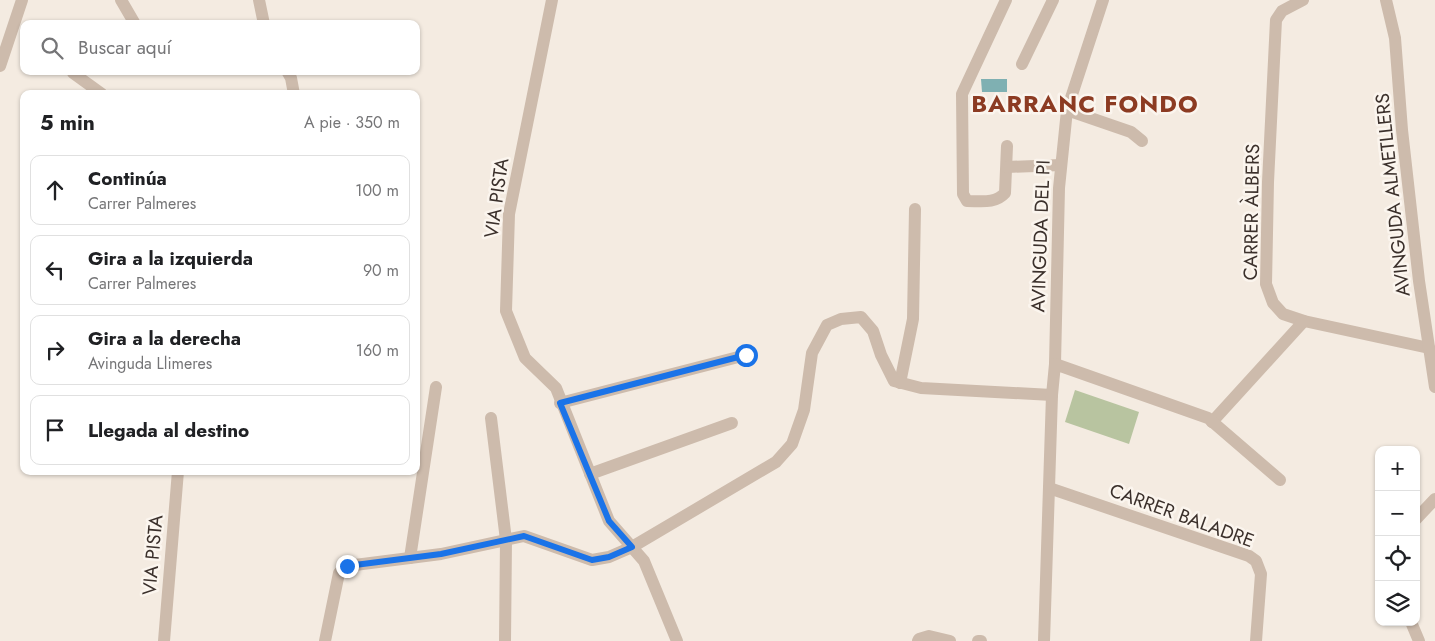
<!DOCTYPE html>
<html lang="es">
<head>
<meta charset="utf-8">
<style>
	:root { --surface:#fff; --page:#f2f2f2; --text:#202124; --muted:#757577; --line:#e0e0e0 }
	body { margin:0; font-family:Jost,sans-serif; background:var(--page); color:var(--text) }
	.controls { position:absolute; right:15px; bottom:15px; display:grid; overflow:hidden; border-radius:10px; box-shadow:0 1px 4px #0004 }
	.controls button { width:45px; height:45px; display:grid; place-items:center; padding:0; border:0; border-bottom:1px solid var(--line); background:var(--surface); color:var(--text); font:25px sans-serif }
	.stop { position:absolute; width:15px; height:15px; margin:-11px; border:4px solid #1a73e8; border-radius:50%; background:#fff }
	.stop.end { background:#1a73e8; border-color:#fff; box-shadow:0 1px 5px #0008 }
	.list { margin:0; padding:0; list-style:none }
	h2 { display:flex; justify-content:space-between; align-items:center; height:65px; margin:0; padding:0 20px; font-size:21px }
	h2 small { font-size:16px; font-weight:400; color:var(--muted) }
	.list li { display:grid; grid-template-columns:32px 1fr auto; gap:15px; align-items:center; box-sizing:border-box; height:70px; margin:0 10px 10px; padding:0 10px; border:1px solid var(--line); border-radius:10px }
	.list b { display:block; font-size:19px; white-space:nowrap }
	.list p { margin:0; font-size:16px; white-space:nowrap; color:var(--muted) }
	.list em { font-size:16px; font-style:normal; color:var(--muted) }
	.icon { flex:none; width:28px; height:28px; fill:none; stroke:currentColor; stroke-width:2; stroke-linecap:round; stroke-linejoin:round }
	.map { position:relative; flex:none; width:1435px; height:641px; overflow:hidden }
	.search { position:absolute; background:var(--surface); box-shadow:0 1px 4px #0004; left:20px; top:20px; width:400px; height:55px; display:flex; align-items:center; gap:12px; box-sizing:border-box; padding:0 18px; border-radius:10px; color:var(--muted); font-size:19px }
	.panel { position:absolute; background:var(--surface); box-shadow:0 1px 4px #0004; left:20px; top:90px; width:400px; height:385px; border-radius:10px }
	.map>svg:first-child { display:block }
	.green { fill:#b8c4a0 }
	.water { fill:#7fb0b2 }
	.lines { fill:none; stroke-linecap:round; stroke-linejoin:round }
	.minor { stroke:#cdbbac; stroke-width:12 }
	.route { stroke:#1a73e8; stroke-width:6 }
	.labels { text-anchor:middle; stroke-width:5; stroke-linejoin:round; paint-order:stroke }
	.street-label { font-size:19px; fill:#3b302b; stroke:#fbf5ee }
	.district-label { font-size:24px; font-weight:bold; letter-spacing:1px; fill:#8c3b22; stroke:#fbf5ee }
</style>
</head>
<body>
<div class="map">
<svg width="1435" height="641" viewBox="0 0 1435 641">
	<rect width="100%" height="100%" fill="#f4ebe1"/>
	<polygon class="green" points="1075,390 1139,412 1129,444 1065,422"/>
	<polygon class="water" points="981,79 1007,79 1007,92 982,92"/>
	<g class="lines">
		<g class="minor">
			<polyline points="121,0 135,24"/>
			<polyline points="259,0 264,24"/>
			<polyline points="552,0 509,214 506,311 525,358 556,388 609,521 644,561 677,641"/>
			<path d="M1006 0 962 94 963 194 967 201C981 201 995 204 1005 193L1007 146"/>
			<polyline points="1303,0 1282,11 1276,20 1268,182 1266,284 1273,303 1283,314 1304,321 1429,348"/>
			<polyline points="1386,0 1395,38 1402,130 1419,281 1435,387"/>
			<polyline points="1022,64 1053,0"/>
			<polyline points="0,66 22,0"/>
			<polyline points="287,71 291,78 294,94"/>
			<polyline points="73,73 102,94"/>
			<polyline points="1067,110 1131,132 1142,141"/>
			<polyline points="1007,167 1061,165"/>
			<polyline points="1055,364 1059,188 1067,110 1103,0"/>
			<polyline points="900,383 913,319 915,209"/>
			<polyline points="560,403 746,355"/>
			<polyline points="491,418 506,540 505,641"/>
			<polyline points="1212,422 1304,321"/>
			<polyline points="590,474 732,423"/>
			<polyline points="1049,488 1249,556 1256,561 1261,574 1256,641"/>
			<polyline points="1416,519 1435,499"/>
			<polyline points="410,558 436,387"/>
			<polyline points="1411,622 1419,641"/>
			<polyline points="164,641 178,471"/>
			<polyline points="325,641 339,573 347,566 441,554 524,536 592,560 609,557 632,547 776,462 792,444 804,410 812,353 827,325 841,319 861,317 873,331 881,355 894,381 921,388 1052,395"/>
			<polyline points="918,641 919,639 929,636 950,641"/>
			<polyline points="978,641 981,641"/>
			<polyline points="1044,641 1052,395 1055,364 1208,418 1280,480"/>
		</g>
	</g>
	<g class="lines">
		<polyline class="route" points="347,566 441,554 524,536 592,560 609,557 632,547 609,521 560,403 746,355"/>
	</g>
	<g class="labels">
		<g class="street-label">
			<text transform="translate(1392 195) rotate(-96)" y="7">AVINGUDA ALMETLLERS</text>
			<text transform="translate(496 198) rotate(-82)" y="7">VIA PISTA</text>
			<text transform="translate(1251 212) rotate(-89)" y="7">CARRER ÀLBERS</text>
			<text transform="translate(1040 236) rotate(-88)" y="7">AVINGUDA DEL PI</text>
			<text transform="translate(1182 515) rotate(20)" y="7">CARRER BALADRE</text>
			<text transform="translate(152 555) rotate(-85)" y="7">VIA PISTA</text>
		</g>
		<g class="district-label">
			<text x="1085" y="112">BARRANC FONDO</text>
		</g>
	</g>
</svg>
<div class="controls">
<button>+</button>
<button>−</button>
<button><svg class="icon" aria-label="locate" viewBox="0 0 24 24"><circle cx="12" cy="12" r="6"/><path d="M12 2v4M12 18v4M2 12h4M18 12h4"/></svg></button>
<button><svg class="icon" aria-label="layers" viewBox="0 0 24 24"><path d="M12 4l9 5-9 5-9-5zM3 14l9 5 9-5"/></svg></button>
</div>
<div class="stop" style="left:746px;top:355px"></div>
<div class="stop end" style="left:347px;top:566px"></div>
<div class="search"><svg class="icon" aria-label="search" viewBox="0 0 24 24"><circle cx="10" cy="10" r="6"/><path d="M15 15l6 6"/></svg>Buscar aquí</div>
<section class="panel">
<h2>5 min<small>A pie · 350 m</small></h2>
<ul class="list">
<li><svg class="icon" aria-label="ahead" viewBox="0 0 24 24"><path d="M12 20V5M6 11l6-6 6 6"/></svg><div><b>Continúa</b><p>Carrer Palmeres</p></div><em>100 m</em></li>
<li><svg class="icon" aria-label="left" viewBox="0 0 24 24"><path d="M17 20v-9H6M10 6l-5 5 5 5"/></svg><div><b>Gira a la izquierda</b><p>Carrer Palmeres</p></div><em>90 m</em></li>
<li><svg class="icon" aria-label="right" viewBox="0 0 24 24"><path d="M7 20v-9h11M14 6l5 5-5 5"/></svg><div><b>Gira a la derecha</b><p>Avinguda Llimeres</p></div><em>160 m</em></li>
<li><svg class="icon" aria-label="arrive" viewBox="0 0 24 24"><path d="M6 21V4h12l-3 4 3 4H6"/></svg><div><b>Llegada al destino</b></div></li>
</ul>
</section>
</div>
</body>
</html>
